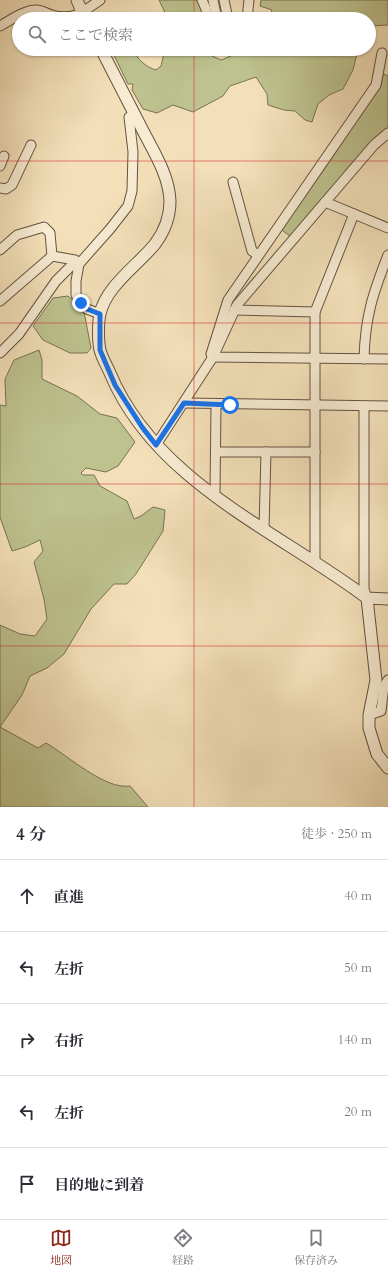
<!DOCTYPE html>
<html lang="ja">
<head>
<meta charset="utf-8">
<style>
	:root { --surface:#fff; --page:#f2f2f3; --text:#2b2b33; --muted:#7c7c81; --line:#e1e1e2; --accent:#8f2418 }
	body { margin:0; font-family:Cardo,"Noto Serif JP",serif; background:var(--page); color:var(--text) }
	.stop { position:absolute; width:12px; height:12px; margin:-9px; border:3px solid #1a73e8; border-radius:50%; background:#fff }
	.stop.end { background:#1a73e8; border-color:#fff; box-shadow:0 1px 4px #0008 }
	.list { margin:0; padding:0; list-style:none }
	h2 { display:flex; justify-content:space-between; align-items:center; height:52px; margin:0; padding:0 16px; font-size:17px }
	h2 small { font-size:13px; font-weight:400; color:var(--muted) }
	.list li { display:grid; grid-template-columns:26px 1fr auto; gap:12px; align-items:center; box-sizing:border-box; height:72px; padding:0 16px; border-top:1px solid var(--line) }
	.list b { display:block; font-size:15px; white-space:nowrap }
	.list em { font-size:13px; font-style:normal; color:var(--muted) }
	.icon { flex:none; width:22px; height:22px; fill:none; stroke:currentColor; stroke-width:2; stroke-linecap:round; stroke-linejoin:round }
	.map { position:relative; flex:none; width:388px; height:807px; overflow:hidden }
	.search { position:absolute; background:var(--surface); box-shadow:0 1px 3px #0004; left:12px; right:12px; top:12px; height:44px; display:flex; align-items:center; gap:10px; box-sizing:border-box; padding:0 14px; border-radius:22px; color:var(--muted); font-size:15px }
	.sheet { height:412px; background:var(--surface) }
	nav { display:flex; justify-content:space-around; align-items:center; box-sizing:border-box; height:56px; border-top:1px solid var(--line); background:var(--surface); font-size:11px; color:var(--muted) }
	nav a { display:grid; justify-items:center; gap:2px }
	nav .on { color:var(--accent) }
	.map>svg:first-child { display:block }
	.green { fill:#bdc28e; stroke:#787254 }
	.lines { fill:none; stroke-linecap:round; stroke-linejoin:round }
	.minor-casing { stroke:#645242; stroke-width:11 }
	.tertiary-casing { stroke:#645242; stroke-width:13 }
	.minor { stroke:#f7ebd2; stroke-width:9 }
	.tertiary { stroke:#f7ebd2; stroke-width:11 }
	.route { stroke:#1a73e8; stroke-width:5 }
	.grid { fill:none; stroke:#d62828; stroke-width:1; stroke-opacity:0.55 }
</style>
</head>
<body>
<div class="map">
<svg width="388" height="807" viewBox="0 0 388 807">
	<rect width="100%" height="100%" fill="#f3e0b9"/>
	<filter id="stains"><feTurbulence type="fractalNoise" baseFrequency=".005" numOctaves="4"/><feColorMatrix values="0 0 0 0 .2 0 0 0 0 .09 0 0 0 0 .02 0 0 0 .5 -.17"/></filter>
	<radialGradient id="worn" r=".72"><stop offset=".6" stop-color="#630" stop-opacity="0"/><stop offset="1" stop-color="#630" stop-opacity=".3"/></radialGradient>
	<g class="green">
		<polygon points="159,0 196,0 201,5 204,19 168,19"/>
		<polygon points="261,0 388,0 388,25 369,26 369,19 269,19 272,10 260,6"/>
		<path d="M111 49H134C136 59 146 67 156 70L161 66 165 49H212V56L221 60 231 56 232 49H358L353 70 343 89 329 95 318 104 312 122 305 120 295 111 284 110 268 105 267 94 256 77 230 86 223 96 193 112 173 105 157 113 143 109 132 90 133 84H128Z"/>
		<path d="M384 74 388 76V130L290 236 283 231 282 227C319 178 355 127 384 74Z"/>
		<polygon points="68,296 84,312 91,348 87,353 70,353 43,340 33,326 53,298"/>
		<path d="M39 350 42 360V379L77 396 100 414 117 418 135 442 118 466 106 472 86 468 81 473 83 475H94L100 486 127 501 134 519 141 516 153 507 165 510 163 531 136 574 127 584H114L91 609 64 654 47 668 30 676 22 695 0 727 38 748 46 743C67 755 105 790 130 786L148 807H0V625L20 634 35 636 47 619 44 599 34 562 43 551 40 540 25 547 12 551 0 517V405L6 406 5 379 14 360Z"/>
	</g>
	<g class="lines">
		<g class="minor-casing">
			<g id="minor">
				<polyline points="202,0 206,9 207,19"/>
				<polyline points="213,0 217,19"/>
				<polyline points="224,0 228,19"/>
				<polyline points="247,19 249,0"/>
				<path d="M0 26C9 21 26 9 37 10 42 10 47 14 52 15 73 21 83 12 100 0"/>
				<polyline points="382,53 376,85 228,300 211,354 213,357 388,359"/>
				<polyline points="0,166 4,156"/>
				<polyline points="233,182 252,251 258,255"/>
				<polyline points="0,188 6,189 12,185 31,145"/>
				<polyline points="325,202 388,228"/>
				<polyline points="0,250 17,235 44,227 50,233 52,256"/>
				<polyline points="0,301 52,256 75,260 79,264"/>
				<polyline points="234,310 315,312"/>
				<polyline points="100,314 87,309 81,303 76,295 76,281 79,264 110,229 128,206 132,191 133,152 129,117 134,114"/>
				<polyline points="0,353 19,334 56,281 74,263 79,264"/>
				<path d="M364 359C365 317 373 293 388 255"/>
				<polyline points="184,403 388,406"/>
				<polyline points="364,406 364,589 367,598"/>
				<polyline points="156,445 213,357 237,305 374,145 388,133"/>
				<polyline points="216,452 315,452"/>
				<polyline points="213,495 215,492 216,405"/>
				<polyline points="264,529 266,452"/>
				<polyline points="315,562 315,312 354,214"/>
				<polyline points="369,715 381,711 384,686 388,680"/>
			</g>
		</g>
		<g class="tertiary-casing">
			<g id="tertiary">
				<polyline points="77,0 85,19"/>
				<path d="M101 49C114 74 127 100 140 125 152 149 169 174 170 201 170 217 164 232 155 244 138 265 106 286 100 314 98 323 98 341 100 350 102 358 107 366 110 373 155 482 278 531 367 598L388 599"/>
				<polyline points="367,598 376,680 369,715 369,728 377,754 388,768"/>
			</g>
		</g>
		<use href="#minor" class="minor"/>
		<use href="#tertiary" class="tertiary"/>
	</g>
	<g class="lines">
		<polyline class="route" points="81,303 87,309 100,314 100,350 115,385 142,427 156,445 184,403 230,405"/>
	</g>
	<path class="grid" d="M194 0V19M194 49V807M0 161H388M0 323H388M0 484H388M0 646H388"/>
	<rect width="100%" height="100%" filter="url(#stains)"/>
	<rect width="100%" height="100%" fill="url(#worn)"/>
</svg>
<div class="stop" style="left:230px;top:405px"></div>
<div class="stop end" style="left:81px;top:303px"></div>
<div class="search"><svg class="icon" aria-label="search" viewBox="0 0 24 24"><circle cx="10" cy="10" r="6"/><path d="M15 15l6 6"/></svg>ここで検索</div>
</div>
<section class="sheet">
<h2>4 分<small>徒歩 · 250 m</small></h2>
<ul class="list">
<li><svg class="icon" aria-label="ahead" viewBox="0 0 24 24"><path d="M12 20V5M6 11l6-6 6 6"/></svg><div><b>直進</b></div><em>40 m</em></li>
<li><svg class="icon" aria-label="left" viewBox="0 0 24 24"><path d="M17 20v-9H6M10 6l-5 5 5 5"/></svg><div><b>左折</b></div><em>50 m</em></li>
<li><svg class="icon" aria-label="right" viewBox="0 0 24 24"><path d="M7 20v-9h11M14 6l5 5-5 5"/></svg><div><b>右折</b></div><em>140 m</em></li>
<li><svg class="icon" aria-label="left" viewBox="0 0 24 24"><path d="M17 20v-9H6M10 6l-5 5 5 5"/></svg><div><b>左折</b></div><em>20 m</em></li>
<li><svg class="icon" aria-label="arrive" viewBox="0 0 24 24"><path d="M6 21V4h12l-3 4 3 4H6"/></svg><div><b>目的地に到着</b></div></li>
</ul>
</section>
<nav>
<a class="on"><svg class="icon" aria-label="map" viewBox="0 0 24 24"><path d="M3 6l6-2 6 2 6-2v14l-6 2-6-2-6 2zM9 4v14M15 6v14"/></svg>地図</a>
<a><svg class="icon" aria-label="directions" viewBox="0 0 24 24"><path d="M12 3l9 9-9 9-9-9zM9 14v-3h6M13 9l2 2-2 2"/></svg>経路</a>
<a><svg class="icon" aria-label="saved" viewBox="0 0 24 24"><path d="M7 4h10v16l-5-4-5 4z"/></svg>保存済み</a>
</nav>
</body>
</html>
